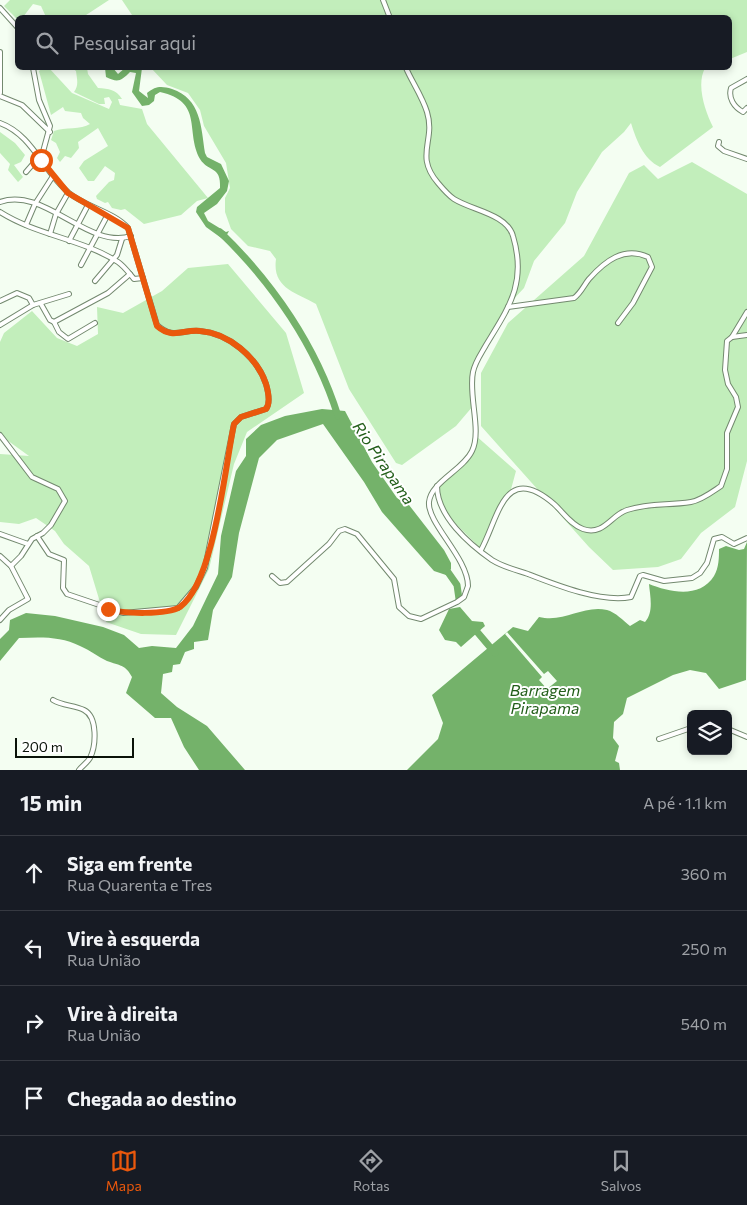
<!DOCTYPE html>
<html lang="pt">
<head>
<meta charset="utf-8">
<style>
	:root { --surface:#171b24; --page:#20242c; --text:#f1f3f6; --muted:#9ea1a6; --line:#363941; --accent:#ea580c }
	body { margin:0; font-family:Commissioner,sans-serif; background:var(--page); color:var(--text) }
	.controls { position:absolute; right:15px; bottom:15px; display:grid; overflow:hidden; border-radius:8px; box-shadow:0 2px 8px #0003 }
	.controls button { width:45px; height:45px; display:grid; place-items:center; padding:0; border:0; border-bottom:1px solid var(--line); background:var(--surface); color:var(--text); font:25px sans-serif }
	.scale { position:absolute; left:15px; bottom:12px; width:119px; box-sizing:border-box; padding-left:5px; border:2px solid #0a1309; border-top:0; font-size:14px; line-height:18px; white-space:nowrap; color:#0a1309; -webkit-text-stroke:4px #fff; paint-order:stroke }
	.stop { position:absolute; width:15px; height:15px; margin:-11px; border:4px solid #ea580c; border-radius:50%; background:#fff }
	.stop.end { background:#ea580c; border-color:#fff; box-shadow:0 1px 5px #0008 }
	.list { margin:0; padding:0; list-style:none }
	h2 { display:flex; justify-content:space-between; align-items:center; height:65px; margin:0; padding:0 20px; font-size:21px }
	h2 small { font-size:16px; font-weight:400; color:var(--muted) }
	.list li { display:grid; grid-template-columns:32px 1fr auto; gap:15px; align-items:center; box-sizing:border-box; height:75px; padding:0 20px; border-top:1px solid var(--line) }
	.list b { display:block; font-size:19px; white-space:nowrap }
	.list p { margin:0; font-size:16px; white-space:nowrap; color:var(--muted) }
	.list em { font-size:16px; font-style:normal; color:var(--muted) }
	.icon { flex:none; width:28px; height:28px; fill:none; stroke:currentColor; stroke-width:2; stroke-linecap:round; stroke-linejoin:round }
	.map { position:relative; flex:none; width:747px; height:770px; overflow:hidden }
	.search { position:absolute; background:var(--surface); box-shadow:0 2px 8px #0003; left:15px; right:15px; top:15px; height:55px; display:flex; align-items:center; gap:12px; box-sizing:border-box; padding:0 18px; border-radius:8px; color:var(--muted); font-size:19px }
	.sheet { height:365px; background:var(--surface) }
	nav { display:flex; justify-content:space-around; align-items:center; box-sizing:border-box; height:70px; border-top:1px solid var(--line); background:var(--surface); font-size:14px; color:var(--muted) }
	nav a { display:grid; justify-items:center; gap:2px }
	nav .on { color:var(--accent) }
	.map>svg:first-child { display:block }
	.green { fill:#c2eebb }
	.water { fill:#74b26a }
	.pier { fill:#f4fef2 }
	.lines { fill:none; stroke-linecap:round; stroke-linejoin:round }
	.river { stroke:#74b26a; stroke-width:7 }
	.minor-casing { stroke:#73896f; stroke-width:6 }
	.minor { stroke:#fff; stroke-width:4 }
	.route { stroke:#ea580c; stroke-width:6 }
	.labels { text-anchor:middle; stroke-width:4; stroke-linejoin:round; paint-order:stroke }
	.water-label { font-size:16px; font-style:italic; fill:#225e19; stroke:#fff }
</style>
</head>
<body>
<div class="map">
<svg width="747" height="770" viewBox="0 0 747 770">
	<rect width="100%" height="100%" fill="#f4fef2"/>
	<g class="green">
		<polygon points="10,0 109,0 83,17 46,17 41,6 33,4 23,17 17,19 4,6"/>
		<polygon points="122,0 747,0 747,52 730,59 730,18 136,18 132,15"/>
		<path d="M43 68H49L72 93 109 109 112 102 109 97 104 98 105 104H99L74 92C79 85 77 80 76 71L72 68H87L88 74 98 88C109 89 116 89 122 99H118L120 105 142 109 147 124 208 198 197 201 181 215 144 224 125 209 121 210 112 208 108 202 105 203 97 199 96 196 109 182 114 180 115 173 105 166 94 181H88L79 168 84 161 108 146 98 128 78 142 79 148 71 158 65 156 60 162 57 158 60 152 56 143 51 140 54 131C65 127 81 130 90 124L83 118 81 113 65 111 63 107 51 115 39 71Z"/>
		<path d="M151 68H705C696 85 705 111 713 127L660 167C643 159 636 139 631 123L624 132 602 152 577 192 565 223 534 261 524 288 510 303 474 368 473 406 456 426 402 465 396 463 349 389 316 304C295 292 272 288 276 259L270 251 248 246 231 229 225 212V198L230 188 226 163 204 126 200 110 188 93 167 85Z"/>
		<polygon points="0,132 15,143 25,155 21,162 14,165 23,177 18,182 8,170 10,164 0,153"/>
		<polygon points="692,162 747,194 747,461 735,507 701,533 681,559 658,567 613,570 589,547 481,426 481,373 508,323 584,256 629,173 644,165 658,179"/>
		<polygon points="228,264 286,333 304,393 247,432 234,464 209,569 176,635 141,634 106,622 89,566 64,544 55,531 36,518 19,524 0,522 0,454 29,456 0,435 0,342 4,333 32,311 57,338 77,346 98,334 97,307 123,313 162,291 188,268"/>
		<path d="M475 435 516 471 510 493 497 508 481 549 448 516 434 490C456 471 471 466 475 435Z"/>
	</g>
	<g class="water">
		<path d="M105 68H113L118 74 125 68H142L139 91 148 98 147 93C156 86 161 86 172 89 201 99 201 126 205 153L207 157 221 164 229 181 227 191 217 204 204 213 208 221 226 232 229 231 224 240 206 227 196 212 197 207 220 188C221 165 209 173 200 159 185 131 204 102 160 92L155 95 154 101 149 105 142 106 132 92 136 73 130 72C121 81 118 83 106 77Z"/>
		<path d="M322 409 345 411 372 462 397 498 409 505 444 550 451 563V569L446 575 434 571 382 512 364 482 323 424 277 440 259 458 239 533 232 577 213 610 208 640 194 642V649L185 652 180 664 173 665 172 672 163 674 161 693 177 707 207 726 245 770H199L184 747 171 718H155L126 693 132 677C125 664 120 666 107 661 98 657 90 650 80 646 61 636 40 637 19 638L0 661V639L9 630 10 620 26 613 55 616 103 627 124 635 139 648 152 646 176 648 193 626 218 574 221 536 236 471 246 456V439L261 425 285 416Z"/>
		<path d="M747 542 746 680 719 689 706 673 690 670 673 675 627 698 623 714 614 722 613 738 619 746 615 761 619 763 620 770H407L438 739 443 723 432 695 513 627 528 631 539 617C565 623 582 605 607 610 615 612 624 621 630 626L640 620 645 622C654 612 650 596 649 584 669 592 700 599 714 576 719 568 719 557 719 549L726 546 739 550 744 549Z"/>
		<polygon points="460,607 472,621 483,622 485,626 461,647 456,642 445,640 439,630 449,609"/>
	</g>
	<polygon class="pier" points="507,632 544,674 548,671 557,681 547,689 539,680 542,677 505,634"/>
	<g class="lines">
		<g class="river">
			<path d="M220 232C273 283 316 346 338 416"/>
			<polyline points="443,565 457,585 459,599"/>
			<polyline points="473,627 495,653"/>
		</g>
		<g class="minor-casing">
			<g id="minor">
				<polyline points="383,0 390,18"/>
				<polyline points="0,8 18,28"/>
				<polyline points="0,52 0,93"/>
				<polyline points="33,68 39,100 50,126 41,159"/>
				<path d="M747 79 731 88C728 98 734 107 743 112L747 108"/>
				<polyline points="0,96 22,105 50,132"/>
				<path d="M0 123C33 135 43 172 69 193 86 207 114 212 128 228L157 325C173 340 183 329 200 331 228 333 257 357 266 384 268 391 271 403 266 409L241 417 234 424 205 568 196 587 178 608 123 613 67 594 63 588 64 560 49 554 37 536"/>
				<polyline points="719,142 718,146 724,151 747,159"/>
				<polyline points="26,172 39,157"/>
				<path d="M0 202C44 186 88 250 131 236"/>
				<path d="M0 212C36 235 82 239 118 262 124 266 129 273 134 279L143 278"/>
				<polyline points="26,225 35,204 53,176"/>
				<polyline points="50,234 56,214 68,193"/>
				<polyline points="69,241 88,205"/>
				<polyline points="81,265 107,216"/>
				<polyline points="95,281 117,255 122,239"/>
				<polyline points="0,301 17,293 29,298 33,305"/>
				<polyline points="41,304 50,320 54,322 108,293 130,274"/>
				<path d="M508 307 574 298C581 293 584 285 589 279 605 261 624 246 648 257L652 267 633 303 618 323"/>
				<polyline points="54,322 59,332 68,339 95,323"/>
				<polyline points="0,325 33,305 69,294"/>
				<polyline points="732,337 747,312"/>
				<polyline points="0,435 32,477 58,489 65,501 51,525 43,533 32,539 21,556 11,566"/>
				<path d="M437 486C437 516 469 544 492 560 503 567 516 570 528 574 556 585 601 603 631 597L640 576 643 575 664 581 692 578 700 573 707 563 714 539 722 537 734 544 747 538"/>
				<polyline points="0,534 28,544"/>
				<path d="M481 550C499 517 504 461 554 504 563 512 571 525 583 529 604 536 611 515 627 510 652 502 667 506 691 502 702 500 712 492 721 486L727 469V433L738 407 736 397 728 384 725 370 727 341 732 337 747 335"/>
				<polyline points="0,556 11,566 28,599 9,610 0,620"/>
				<path d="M272 576 280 583 287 582 329 544 339 531 345 529 357 534 394 579 399 607 409 616 421 619 457 602 464 597 468 586C468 558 427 523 429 502 431 482 463 470 472 451 482 431 468 395 473 372 475 362 481 354 486 345 509 307 527 283 513 236 507 214 471 210 454 199 448 195 443 189 438 183 414 155 436 141 427 112 422 96 412 82 406 68"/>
				<path d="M53 700C63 706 74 705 84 710 98 717 96 746 90 758 87 763 82 766 79 770"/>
				<polyline points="728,729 747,737"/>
				<polyline points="659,739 691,728"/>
			</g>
		</g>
		<use href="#minor" class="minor"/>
	</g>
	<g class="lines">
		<path class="route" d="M41 160 68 193 128 228 157 326C173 340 183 329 200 331 228 333 257 357 266 384 268 391 271 403 266 409L241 417 234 424C225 467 214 582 180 607 167 615 123 614 108 609"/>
	</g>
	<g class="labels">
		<g class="water-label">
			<text transform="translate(384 463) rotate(56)" y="6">Rio Pirapama</text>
			<text x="545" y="696">Barragem<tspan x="545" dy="18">Pirapama</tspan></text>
		</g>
	</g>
</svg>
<div class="controls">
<button><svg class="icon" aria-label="layers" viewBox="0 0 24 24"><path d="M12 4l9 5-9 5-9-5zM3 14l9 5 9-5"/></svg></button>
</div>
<div class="scale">200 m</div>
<div class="stop" style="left:41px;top:160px"></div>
<div class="stop end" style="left:108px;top:609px"></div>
<div class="search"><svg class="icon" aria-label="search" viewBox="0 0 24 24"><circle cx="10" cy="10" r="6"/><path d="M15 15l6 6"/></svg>Pesquisar aqui</div>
</div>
<section class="sheet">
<h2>15 min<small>A pé · 1.1 km</small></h2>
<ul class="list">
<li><svg class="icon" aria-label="ahead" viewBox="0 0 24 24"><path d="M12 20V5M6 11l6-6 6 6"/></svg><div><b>Siga em frente</b><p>Rua Quarenta e Tres</p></div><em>360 m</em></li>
<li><svg class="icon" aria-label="left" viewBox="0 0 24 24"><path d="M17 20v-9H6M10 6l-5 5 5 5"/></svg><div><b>Vire à esquerda</b><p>Rua União</p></div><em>250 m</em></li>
<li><svg class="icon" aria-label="right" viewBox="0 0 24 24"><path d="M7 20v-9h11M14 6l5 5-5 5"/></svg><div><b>Vire à direita</b><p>Rua União</p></div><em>540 m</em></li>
<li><svg class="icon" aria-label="arrive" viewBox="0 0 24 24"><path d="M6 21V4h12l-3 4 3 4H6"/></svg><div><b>Chegada ao destino</b></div></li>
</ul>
</section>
<nav>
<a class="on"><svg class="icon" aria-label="map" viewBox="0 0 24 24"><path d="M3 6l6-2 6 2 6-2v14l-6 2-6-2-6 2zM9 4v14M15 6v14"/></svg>Mapa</a>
<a><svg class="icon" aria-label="directions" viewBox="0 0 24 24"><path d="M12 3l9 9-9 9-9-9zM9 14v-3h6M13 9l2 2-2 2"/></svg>Rotas</a>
<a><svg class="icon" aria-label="saved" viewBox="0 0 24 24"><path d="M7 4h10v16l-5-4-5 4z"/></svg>Salvos</a>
</nav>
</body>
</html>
